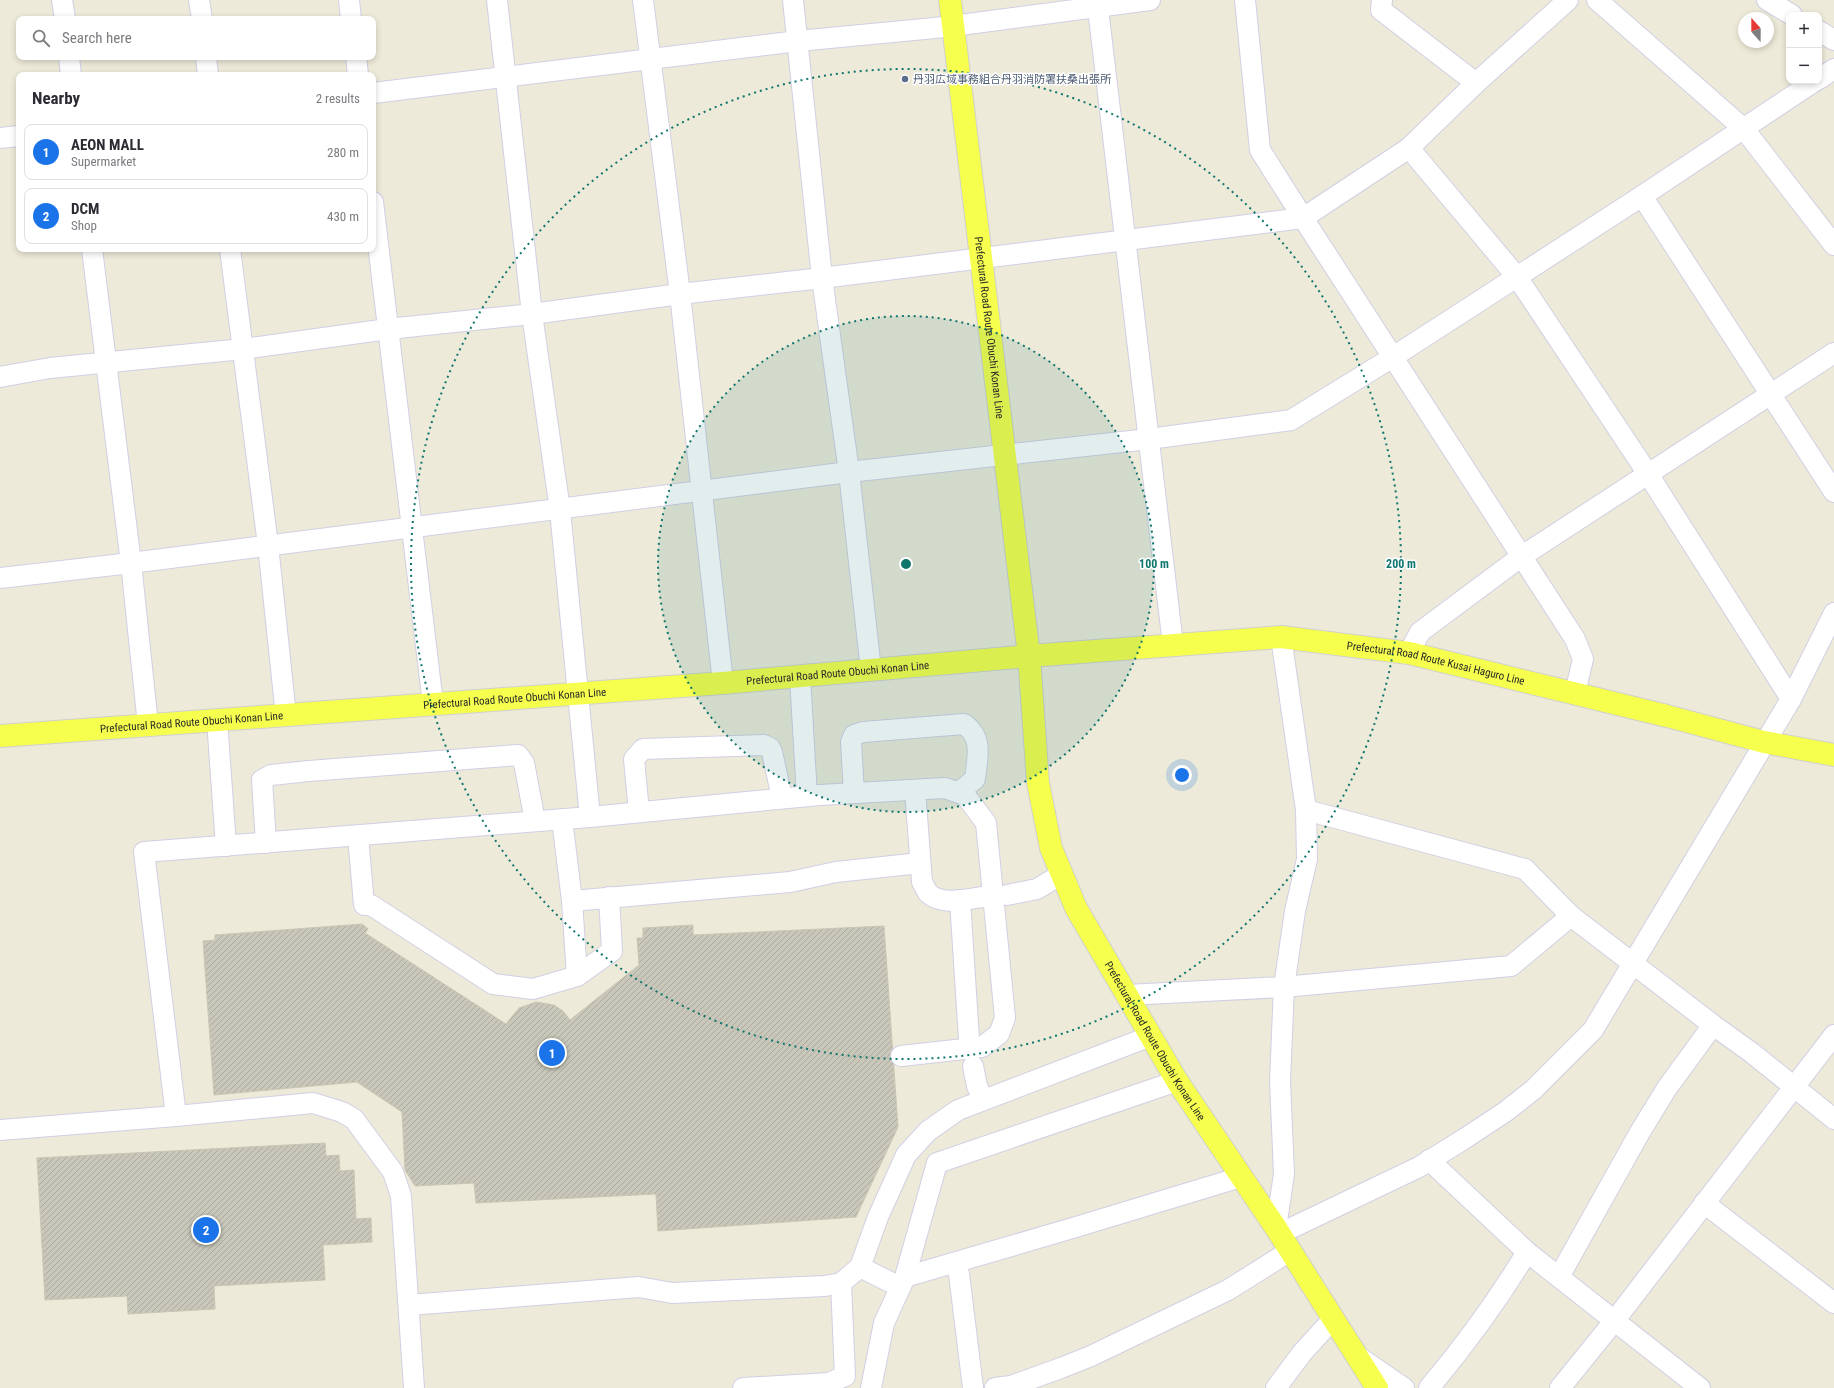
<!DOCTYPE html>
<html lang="en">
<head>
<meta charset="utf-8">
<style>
	:root { --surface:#fff; --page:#f7f7f7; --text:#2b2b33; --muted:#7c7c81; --line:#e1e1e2; --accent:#1a73e8 }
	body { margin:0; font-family:"Roboto Condensed","Noto Sans JP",sans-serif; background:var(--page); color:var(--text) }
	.controls { position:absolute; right:12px; top:12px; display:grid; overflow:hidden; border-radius:8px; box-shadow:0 2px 6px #0003 }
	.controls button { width:36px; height:36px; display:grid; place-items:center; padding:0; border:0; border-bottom:1px solid var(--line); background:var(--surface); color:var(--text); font:20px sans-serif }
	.compass { position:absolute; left:1738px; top:12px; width:36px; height:36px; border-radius:50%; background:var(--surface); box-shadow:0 2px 6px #0003; rotate:339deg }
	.you { position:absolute; left:1182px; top:775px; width:14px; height:14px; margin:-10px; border:3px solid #fff; border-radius:50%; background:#1a73e8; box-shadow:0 0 0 6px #1a73e833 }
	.badge { display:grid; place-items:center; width:26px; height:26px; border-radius:50%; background:var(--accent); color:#fff; font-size:13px; font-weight:700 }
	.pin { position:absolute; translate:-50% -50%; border:2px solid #fff; box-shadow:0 1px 4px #0006 }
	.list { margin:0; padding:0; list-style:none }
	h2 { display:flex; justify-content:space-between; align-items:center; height:52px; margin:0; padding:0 16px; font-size:17px }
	h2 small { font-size:13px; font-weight:400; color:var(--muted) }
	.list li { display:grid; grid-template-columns:26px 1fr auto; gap:12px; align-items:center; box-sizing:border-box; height:56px; margin:0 8px 8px; padding:0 8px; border:1px solid var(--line); border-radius:8px }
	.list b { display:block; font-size:15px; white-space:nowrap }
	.list p { margin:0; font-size:13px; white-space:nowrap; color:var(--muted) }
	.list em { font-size:13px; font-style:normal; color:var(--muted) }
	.icon { flex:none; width:22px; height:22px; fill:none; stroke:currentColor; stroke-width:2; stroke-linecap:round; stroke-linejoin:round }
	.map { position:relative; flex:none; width:1834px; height:1388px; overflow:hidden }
	.search { position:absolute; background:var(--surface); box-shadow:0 2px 6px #0003; left:16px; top:16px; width:360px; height:44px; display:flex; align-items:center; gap:10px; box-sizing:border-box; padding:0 14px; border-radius:8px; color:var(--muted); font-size:15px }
	.panel { position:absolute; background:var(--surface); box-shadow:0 2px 6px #0003; left:16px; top:72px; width:360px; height:180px; border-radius:8px }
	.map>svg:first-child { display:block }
	.building { fill:url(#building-hatch); stroke:#c9c7b3 }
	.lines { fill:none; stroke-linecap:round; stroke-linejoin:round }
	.minor-casing { stroke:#d1cfe4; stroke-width:22 }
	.major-casing { stroke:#d0d0d0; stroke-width:24 }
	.minor { stroke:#fff; stroke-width:20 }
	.major { stroke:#f6ff4d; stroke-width:22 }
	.ring { fill:none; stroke:#0f766e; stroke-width:2; stroke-dasharray:2 4 }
	.service-dot { fill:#5c6f8a; stroke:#fff; stroke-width:1.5 }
	.labels { text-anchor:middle; stroke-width:3; stroke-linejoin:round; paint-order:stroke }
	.service-label { font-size:11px; fill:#4e5e75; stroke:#fff; text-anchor:start }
	.street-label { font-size:11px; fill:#292929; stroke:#fff }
	.centre { fill:#0f766e; stroke:#fff; stroke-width:2 }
	.ring-label { font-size:12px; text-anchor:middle; font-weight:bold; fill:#0f766e; stroke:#fff; stroke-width:3; stroke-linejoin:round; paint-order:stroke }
</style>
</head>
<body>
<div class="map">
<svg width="1834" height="1388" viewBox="0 0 1834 1388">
	<defs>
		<pattern id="building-hatch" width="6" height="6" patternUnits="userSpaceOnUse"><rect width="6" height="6" fill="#c8c7b9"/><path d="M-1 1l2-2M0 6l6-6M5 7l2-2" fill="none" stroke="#acab9f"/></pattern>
	</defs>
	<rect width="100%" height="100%" fill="#edead9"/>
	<g class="building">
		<polygon points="362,924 368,929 365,933 506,1024 519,1008 536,1002 554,1005 563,1011 570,1020 639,965 637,938 643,938 643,928 693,925 693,935 884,926 898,1127 856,1217 658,1231 656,1194 476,1203 474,1183 415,1186 405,1170 402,1112 357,1082 214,1095 203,941 215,940 215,935"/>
		<polygon points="325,1143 326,1156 339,1155 340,1171 354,1170 356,1219 371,1218 372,1242 323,1245 325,1280 214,1286 215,1309 128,1314 127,1296 45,1300 37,1158"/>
	</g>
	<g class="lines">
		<g class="minor-casing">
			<g id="minor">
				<polyline points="62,0 65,19"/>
				<polyline points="199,0 202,19"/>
				<polyline points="349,0 351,19"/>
				<polyline points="497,0 532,314 560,510 590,817"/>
				<polyline points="643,0 680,294 723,683"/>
				<polyline points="793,0 822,278 849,472 871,670"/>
				<polyline points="1097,0 1173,645"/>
				<polyline points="1245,0 1260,150 1303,218 1575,639 1583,659 1575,693"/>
				<polyline points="1382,0 1381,10 1476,83"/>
				<polyline points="1597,0 1744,129 1834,245"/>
				<polyline points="1767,0 1792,15"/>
				<polyline points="1819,31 1834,40"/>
				<polyline points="69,57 71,75"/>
				<polyline points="206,57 208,75"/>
				<polyline points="356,57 358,75"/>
				<polyline points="1819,79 1834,69"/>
				<polyline points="373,93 798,41 945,27 1150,0"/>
				<polyline points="0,138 19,136"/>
				<polyline points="1409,148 1517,277 1648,474 1791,699"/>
				<polyline points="1642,196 1834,492"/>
				<polyline points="373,202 433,704"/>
				<polyline points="92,249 131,563 148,725"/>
				<polyline points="230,249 268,545 286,716"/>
				<polyline points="0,377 50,368 243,349 388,329 532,314 680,294 822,278 1303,218 1409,148 1476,83 1568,0"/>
				<polyline points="0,578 131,563 849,472 1149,439 1291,420 1393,357 1642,196 1815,81"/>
				<polyline points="1409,653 1420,632 1522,556 1834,353"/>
				<polyline points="800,677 807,796"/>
				<polyline points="217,720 226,846"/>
				<path d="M915 790 922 882C924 885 926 890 928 893 942 906 966 899 983 897"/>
				<path d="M854 793 851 742 854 735 863 732 964 724C984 738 977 758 975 779L959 792"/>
				<polyline points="1306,810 1525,869 1571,916 1713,1025 1752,1053 1834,1119"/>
				<polyline points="639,812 634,759 643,749 764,745 770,748 772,752 782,798"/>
				<polyline points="562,819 572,901 577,976"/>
				<polyline points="358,836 364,905 371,905 493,984 533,989 577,976 612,951 609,897"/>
				<polyline points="266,843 262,780 271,775 309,771 518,755 524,763 535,821"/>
				<polyline points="1007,895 1037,889 1062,874"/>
				<polyline points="960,900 969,1039"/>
				<polyline points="572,901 790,882 836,872 920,863"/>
				<polyline points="1127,995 1284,987 1511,966 1571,916"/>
				<polyline points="973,1066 977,1086 983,1100"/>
				<polyline points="176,1116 144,852 590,817 820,795 945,788 965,795 986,823 1005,1018 999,1034 982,1047 901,1056"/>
				<polyline points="0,1130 176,1116 313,1103 342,1112 354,1119 393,1172 401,1196 414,1388"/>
				<polyline points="1429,1160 1527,1252 1700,1388"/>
				<polyline points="1704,1203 1834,1303"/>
				<polyline points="1276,1228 1284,1174 1280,1081 1284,987 1295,911 1307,859 1306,810 1281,637"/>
				<polyline points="1279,1234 1419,1167 1464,1139 1505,1112 1533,1090 1593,1030 1791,699 1834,613"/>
				<polyline points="955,1263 959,1274 973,1388"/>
				<polyline points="860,1267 900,1287"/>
				<polyline points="905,1277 1076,1227 1241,1177"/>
				<polyline points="1559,1277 1640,1132 1667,1088 1713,1025"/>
				<polyline points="409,1305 639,1287 672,1293 825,1286 841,1283 860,1267 878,1217 906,1155 928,1131 958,1110 1151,1036"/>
				<polyline points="1356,1355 1404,1388"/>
				<polyline points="743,1388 829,1383 845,1376 841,1283"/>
				<polyline points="871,1388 884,1323 905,1277 937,1163 1177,1081"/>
				<polyline points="995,1388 1011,1386 1061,1368 1091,1356 1228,1290 1290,1251"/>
				<polyline points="1276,1388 1302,1353 1333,1319"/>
				<path d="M1429 1388C1465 1345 1498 1300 1527 1252"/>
				<polyline points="1560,1388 1615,1320 1834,1035"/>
			</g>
		</g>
		<g class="major-casing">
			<g id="major">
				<path id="s1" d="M950 0 1029 656 1038 783 1051 848 1076 908 1177 1081 1276 1228 1377 1388"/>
				<path id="s2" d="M0 736 723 683 1029 656 1281 637 1409 653 1667 716 1764 742 1834 755"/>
			</g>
		</g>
		<use href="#minor" class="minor"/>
		<use href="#major" class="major"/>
	</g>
	<circle cx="906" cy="564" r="248" fill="#0f766e" fill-opacity=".12"/>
	<g class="ring">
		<circle cx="906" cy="564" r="248"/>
		<circle cx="906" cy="564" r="495"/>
	</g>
	<circle class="service-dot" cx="905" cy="79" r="4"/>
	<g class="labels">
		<g class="service-label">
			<text x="913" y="83">丹羽広域事務組合丹羽消防署扶桑出張所</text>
		</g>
		<g class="street-label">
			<text dy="4" stroke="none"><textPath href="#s1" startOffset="330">Prefectural Road Route Obuchi Konan Line</textPath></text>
			<text dy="4" stroke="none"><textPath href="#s2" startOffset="1442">Prefectural Road Route Kusai Haguro Line</textPath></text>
			<text dy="4" stroke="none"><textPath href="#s2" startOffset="840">Prefectural Road Route Obuchi Konan Line</textPath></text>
			<text dy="4" stroke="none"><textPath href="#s2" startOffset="516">Prefectural Road Route Obuchi Konan Line</textPath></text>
			<text dy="4" stroke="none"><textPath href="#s2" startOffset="192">Prefectural Road Route Obuchi Konan Line</textPath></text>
			<text dy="4" stroke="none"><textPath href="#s1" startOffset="1074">Prefectural Road Route Obuchi Konan Line</textPath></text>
		</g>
	</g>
	<circle cx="906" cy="564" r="6" class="centre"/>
	<g class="ring-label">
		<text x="1154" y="568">100 m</text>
		<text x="1401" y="568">200 m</text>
	</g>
</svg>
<div class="controls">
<button>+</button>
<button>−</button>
</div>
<svg class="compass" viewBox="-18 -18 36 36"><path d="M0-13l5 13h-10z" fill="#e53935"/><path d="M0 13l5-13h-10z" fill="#7c7c81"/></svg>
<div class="you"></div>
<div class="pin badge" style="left:552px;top:1053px">1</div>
<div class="pin badge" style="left:206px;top:1230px">2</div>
<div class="search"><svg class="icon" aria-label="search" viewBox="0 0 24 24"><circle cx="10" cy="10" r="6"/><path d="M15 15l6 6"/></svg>Search here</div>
<section class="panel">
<h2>Nearby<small>2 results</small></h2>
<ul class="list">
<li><span class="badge">1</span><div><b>AEON MALL</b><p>Supermarket</p></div><em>280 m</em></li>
<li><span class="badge">2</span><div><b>DCM</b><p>Shop</p></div><em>430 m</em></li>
</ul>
</section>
</div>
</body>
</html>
